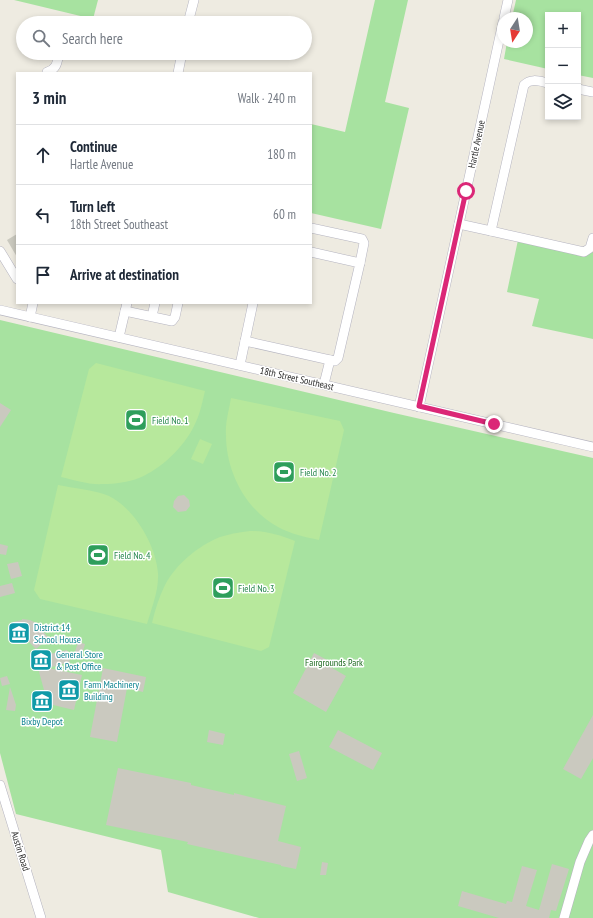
<!DOCTYPE html>
<html lang="en">
<head>
<meta charset="utf-8">
<style>
	:root { --surface:#fff; --page:#f6f6f7; --text:#1f2937; --muted:#747a83; --line:#e0e1e3 }
	body { margin:0; font-family:"PT Sans Narrow",sans-serif; background:var(--page); color:var(--text) }
	.controls { position:absolute; right:12px; top:12px; display:grid; overflow:hidden; border-radius:0px; box-shadow:0 2px 6px #0003 }
	.controls button { width:36px; height:36px; display:grid; place-items:center; padding:0; border:0; border-bottom:1px solid var(--line); background:var(--surface); color:var(--text); font:20px sans-serif }
	.compass { position:absolute; left:497px; top:12px; width:36px; height:36px; border-radius:50%; background:var(--surface); box-shadow:0 2px 6px #0003; rotate:192deg }
	.stop { position:absolute; width:12px; height:12px; margin:-9px; border:3px solid #db2777; border-radius:50%; background:#fff }
	.stop.end { background:#db2777; border-color:#fff; box-shadow:0 1px 4px #0008 }
	.list { margin:0; padding:0; list-style:none }
	h2 { display:flex; justify-content:space-between; align-items:center; height:52px; margin:0; padding:0 16px; font-size:17px }
	h2 small { font-size:13px; font-weight:400; color:var(--muted) }
	.list li { display:grid; grid-template-columns:26px 1fr auto; gap:12px; align-items:center; box-sizing:border-box; height:60px; padding:0 16px; border-top:1px solid var(--line) }
	.list b { display:block; font-size:15px; white-space:nowrap }
	.list p { margin:0; font-size:13px; white-space:nowrap; color:var(--muted) }
	.list em { font-size:13px; font-style:normal; color:var(--muted) }
	.icon { flex:none; width:22px; height:22px; fill:none; stroke:currentColor; stroke-width:2; stroke-linecap:round; stroke-linejoin:round }
	.map { position:relative; flex:none; width:593px; height:918px; overflow:hidden }
	.search { position:absolute; background:var(--surface); box-shadow:0 2px 6px #0003; left:16px; top:16px; width:296px; height:44px; display:flex; align-items:center; gap:10px; box-sizing:border-box; padding:0 14px; border-radius:22px; color:var(--muted); font-size:15px }
	.panel { position:absolute; background:var(--surface); box-shadow:0 2px 6px #0003; left:16px; top:72px; width:296px; height:232px; border-radius:0px }
	.map>svg:first-child { display:block }
	.green { fill:#a7e2a0 }
	.pitch { fill:#b7e89c }
	.building { fill:#cac9bf }
	.lines { fill:none; stroke-linecap:round; stroke-linejoin:round }
	.minor-casing { stroke:#b5b4c0; stroke-width:10 }
	.minor { stroke:#fff; stroke-width:9 }
	.route { stroke:#db2777; stroke-width:5 }
	.labels { text-anchor:middle; stroke-width:3; stroke-linejoin:round; paint-order:stroke }
	.street-label { font-size:10px; fill:#2d2d2d; stroke:#fff }
	.leisure-label { font-size:10px; fill:#27864d; stroke:#fff; text-anchor:start }
	.culture-label { font-size:10px; fill:#0d838f; stroke:#fff; text-anchor:start }
	.park-label { font-size:10px; fill:#1e6a20; stroke:#fff }
</style>
</head>
<body>
<div class="map">
<svg width="593" height="918" viewBox="0 0 593 918">
	<rect width="100%" height="100%" fill="#eeebe1"/>
	<g class="green">
		<polygon points="14,0 98,0 93,19"/>
		<polygon points="375,0 408,0 385,102 409,108 381,229 311,213 311,124 345,132"/>
		<polygon points="516,0 593,0 593,78 578,75 578,15 548,15 548,69 504,59 507,42 527,42 527,18 512,18"/>
		<polygon points="518,240 592,253 593,249 593,339 532,326 539,299 507,292"/>
		<polygon points="0,320 394,413 593,458 593,918 259,918 168,892 161,850 16,814 0,753"/>
	</g>
	<g class="pitch">
		<path d="M96 363 205 391C202 403 200 415 194 426 184 447 161 469 139 478 128 482 115 484 103 484 89 485 74 480 61 477L89 369Z"/>
		<path d="M231 398 340 421 344 430 319 540C305 537 291 534 278 527 245 509 226 471 226 435 225 423 229 410 231 398Z"/>
		<polygon points="200,439 212,444 203,464 191,459"/>
		<path d="M58 485C72 488 96 490 109 496 134 508 156 545 158 573 159 590 152 607 147 624L40 599 34 590Z"/>
		<path d="M250 531C266 531 280 535 295 541L269 647 261 651 152 623C155 610 159 597 165 585 176 564 198 546 220 537 230 534 240 532 250 531Z"/>
	</g>
	<g class="building">
		<polygon points="17,234 17,257 7,240"/>
		<polygon points="0,403 11,410 0,427"/>
		<polygon points="184,495 189,500 190,506 186,511 178,512 173,507 174,501 178,496"/>
		<polygon points="0,544 8,546 6,555 0,554"/>
		<polygon points="18,562 22,576 11,579 7,564"/>
		<polygon points="12,583 15,593 0,597 0,586"/>
		<polygon points="22,619 30,620 38,624 38,626 49,638 36,649 27,640 16,642 13,627 14,626 13,622 22,620"/>
		<polygon points="78,642 85,644 82,654 75,652"/>
		<polygon points="67,650 70,662 48,668 82,675 74,710 49,704 50,709 40,712 34,693 44,690 38,668 37,669 33,657 50,652 50,654"/>
		<polygon points="314,653 329,661 327,665 346,676 326,712 293,693"/>
		<polygon points="103,668 146,677 143,692 127,688 117,742 90,737"/>
		<polygon points="7,676 10,684 2,686 0,678"/>
		<polygon points="10,687 16,705 15,711 6,710"/>
		<polygon points="593,715 593,758 581,779 563,769"/>
		<polygon points="209,730 225,734 223,745 207,742"/>
		<polygon points="338,730 382,753 373,770 329,747"/>
		<polygon points="299,751 307,778 297,781 289,754"/>
		<polygon points="118,768 191,783 191,785 234,795 234,793 286,806 278,841 301,847 296,869 281,866 281,865 187,844 188,842 106,825"/>
		<polygon points="322,862 328,863 326,875 320,875"/>
		<polygon points="552,864 569,869 556,911 551,910 549,918 499,918 458,906 462,891 506,904 507,901 512,902 522,866 537,870 526,906 539,910"/>
	</g>
	<g class="lines">
		<g class="minor-casing">
			<g id="minor">
				<polyline points="504,18 508,0"/>
				<polyline points="188,23 194,0"/>
				<path d="M47 72C57 69 57 63 59 53"/>
				<polyline points="178,73 182,53"/>
				<polyline points="578,89 593,92"/>
				<path d="M459 224 491 231 524 85C531 78 539 81 548 83"/>
				<polyline points="311,228 362,239 364,243 360,263"/>
				<polyline points="491,231 584,252 590,248 593,238"/>
				<polyline points="0,251 17,279"/>
				<polyline points="311,252 360,263 338,358 335,361 330,360"/>
				<polyline points="0,310 593,447"/>
				<polyline points="125,311 172,321 175,317 178,303"/>
				<polyline points="152,316 155,303"/>
				<polyline points="30,317 33,303"/>
				<polyline points="119,337 127,303"/>
				<polyline points="245,341 253,303"/>
				<polyline points="240,365 245,341 330,360 324,384"/>
				<polyline points="419,407 503,22"/>
				<polyline points="0,785 41,918"/>
				<polyline points="564,918 580,862 589,841 593,835"/>
			</g>
		</g>
		<use href="#minor" class="minor"/>
	</g>
	<g class="lines">
		<polyline class="route" points="466,191 419,406 494,424"/>
	</g>
	<defs>
		<g id="stadium-square" transform="scale(1.15)"><rect x="-9" y="-9" width="18" height="18" rx="4" fill="#2e9e5b" stroke="#fff"/><path d="M0-5a6.5 5 0 1 0 0 10a6.5 5 0 1 0 0-10ZM-3.5-1.8h7v3.6h-7Z" fill="#fff"/></g>
		<g id="museum-square" transform="scale(1.15)"><rect x="-9" y="-9" width="18" height="18" rx="4" fill="#0f9aa8" stroke="#fff"/><path d="M0-6L6-3V-2H-6V-3ZM-5-1h2V3h-2ZM-1-1h2V3h-2ZM3-1h2V3H3ZM-6 4H6V6H-6Z" fill="#fff"/></g>
	</defs>
	<g fill-rule="evenodd">
		<use href="#stadium-square" x="136" y="420"/>
		<use href="#stadium-square" x="284" y="472"/>
		<use href="#stadium-square" x="98" y="555"/>
		<use href="#stadium-square" x="223" y="588"/>
		<use href="#museum-square" x="19" y="633"/>
		<use href="#museum-square" x="41" y="660"/>
		<use href="#museum-square" x="69" y="690"/>
		<use href="#museum-square" x="42" y="701"/>
	</g>
	<g class="labels">
		<g class="street-label">
			<text transform="translate(476 144) rotate(-78)" y="4">Hartle Avenue</text>
			<text transform="translate(297 378) rotate(13)" y="4">18th Street Southeast</text>
			<text transform="translate(21 851) rotate(73)" y="4">Austin Road</text>
		</g>
		<g class="leisure-label">
			<text x="152" y="424">Field No. 1</text>
			<text x="300" y="476">Field No. 2</text>
			<text x="114" y="559">Field No. 4</text>
			<text x="238" y="592">Field No. 3</text>
		</g>
		<g class="culture-label">
			<text x="34" y="631">District 14<tspan x="34" dy="12">School House</tspan></text>
			<text x="56" y="658">General Store<tspan x="56" dy="12">&amp; Post Office</tspan></text>
			<text x="84" y="688">Farm Machinery<tspan x="84" dy="12">Building</tspan></text>
			<text x="42" y="725" text-anchor="middle">Bixby Depot</text>
		</g>
		<g class="park-label">
			<text x="334" y="666">Fairgrounds Park</text>
		</g>
	</g>
</svg>
<div class="controls">
<button>+</button>
<button>−</button>
<button><svg class="icon" aria-label="layers" viewBox="0 0 24 24"><path d="M12 4l9 5-9 5-9-5zM3 14l9 5 9-5"/></svg></button>
</div>
<svg class="compass" viewBox="-18 -18 36 36"><path d="M0-13l5 13h-10z" fill="#e53935"/><path d="M0 13l5-13h-10z" fill="#747a83"/></svg>
<div class="stop" style="left:466px;top:191px"></div>
<div class="stop end" style="left:494px;top:424px"></div>
<div class="search"><svg class="icon" aria-label="search" viewBox="0 0 24 24"><circle cx="10" cy="10" r="6"/><path d="M15 15l6 6"/></svg>Search here</div>
<section class="panel">
<h2>3 min<small>Walk · 240 m</small></h2>
<ul class="list">
<li><svg class="icon" aria-label="ahead" viewBox="0 0 24 24"><path d="M12 20V5M6 11l6-6 6 6"/></svg><div><b>Continue</b><p>Hartle Avenue</p></div><em>180 m</em></li>
<li><svg class="icon" aria-label="left" viewBox="0 0 24 24"><path d="M17 20v-9H6M10 6l-5 5 5 5"/></svg><div><b>Turn left</b><p>18th Street Southeast</p></div><em>60 m</em></li>
<li><svg class="icon" aria-label="arrive" viewBox="0 0 24 24"><path d="M6 21V4h12l-3 4 3 4H6"/></svg><div><b>Arrive at destination</b></div></li>
</ul>
</section>
</div>
</body>
</html>
